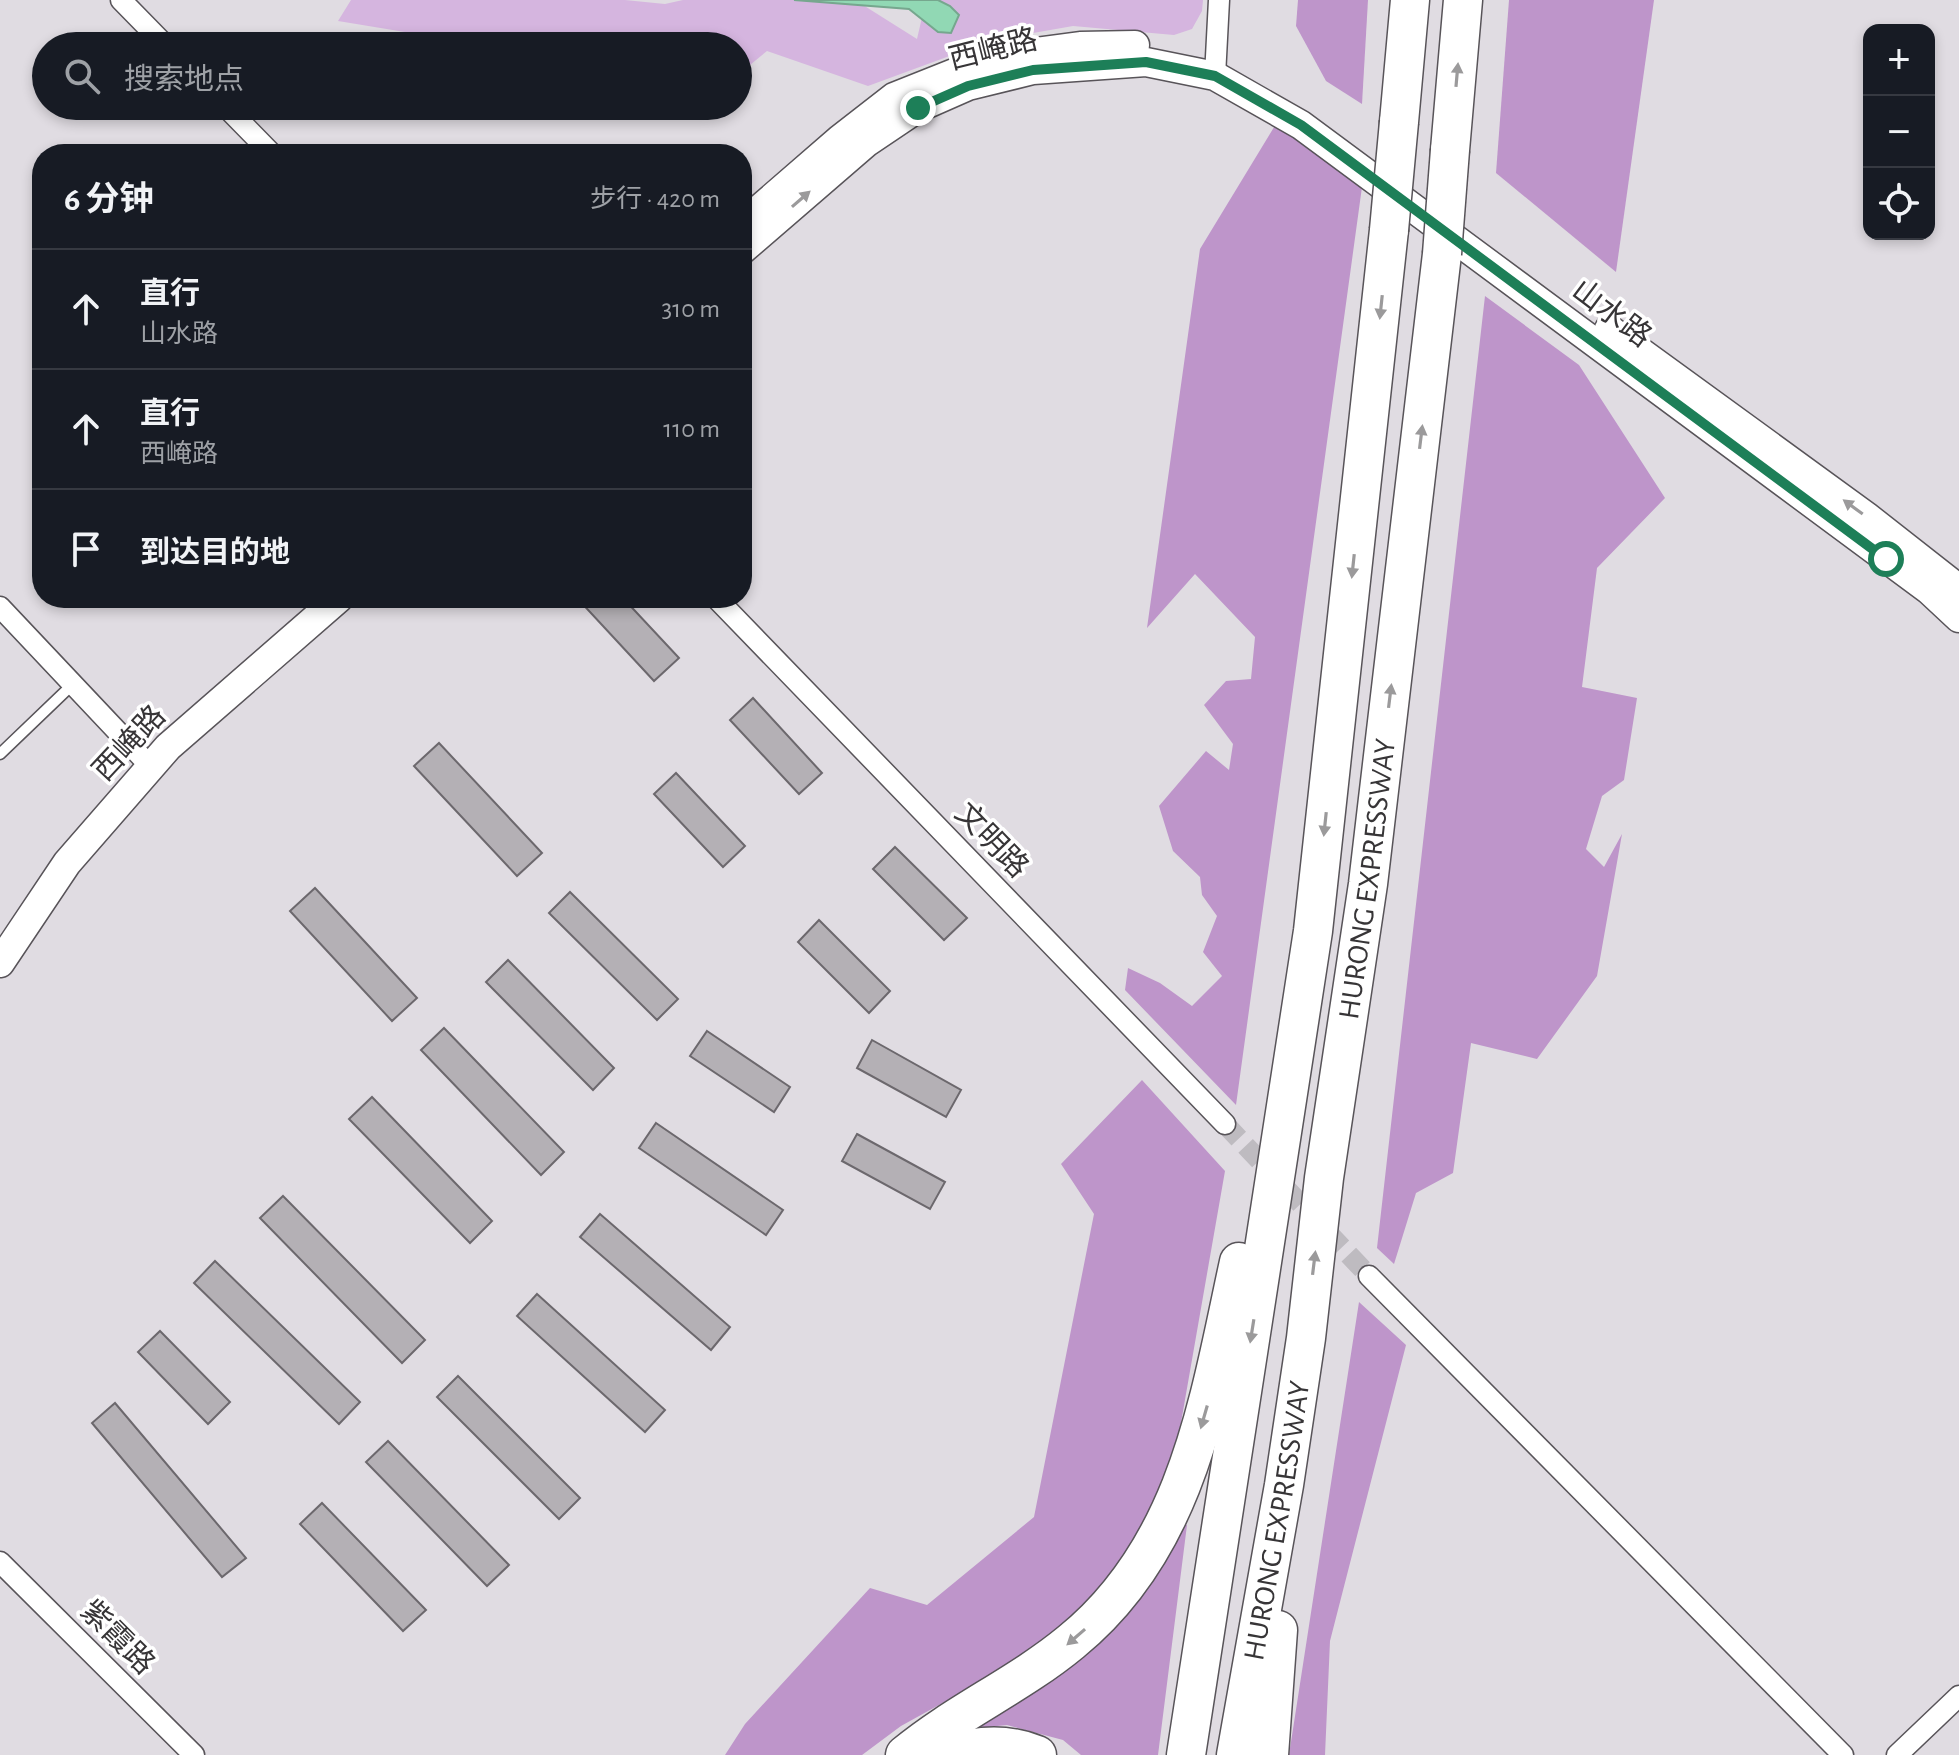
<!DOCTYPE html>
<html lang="zh">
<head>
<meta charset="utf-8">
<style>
	:root { --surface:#171b24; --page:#20242c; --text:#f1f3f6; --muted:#9ea1a6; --line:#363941 }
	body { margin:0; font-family:"Alegreya Sans","Noto Sans SC",sans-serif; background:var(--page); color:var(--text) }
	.controls { position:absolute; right:24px; top:24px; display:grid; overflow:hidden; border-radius:16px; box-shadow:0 4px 12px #0003 }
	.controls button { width:72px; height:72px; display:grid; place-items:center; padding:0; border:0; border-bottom:2px solid var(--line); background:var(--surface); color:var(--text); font:40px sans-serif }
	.stop { position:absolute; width:24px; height:24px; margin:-18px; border:6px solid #1d7f58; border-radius:50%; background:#fff }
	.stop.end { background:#1d7f58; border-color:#fff; box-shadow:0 2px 8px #0008 }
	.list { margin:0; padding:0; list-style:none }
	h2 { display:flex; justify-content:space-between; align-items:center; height:104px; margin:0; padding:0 32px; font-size:34px }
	h2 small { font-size:26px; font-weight:400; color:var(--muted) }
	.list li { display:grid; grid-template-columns:52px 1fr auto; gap:24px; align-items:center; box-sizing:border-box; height:120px; padding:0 32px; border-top:2px solid var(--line) }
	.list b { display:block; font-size:30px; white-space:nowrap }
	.list p { margin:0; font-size:26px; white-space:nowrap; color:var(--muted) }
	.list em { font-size:26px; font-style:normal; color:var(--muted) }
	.icon { flex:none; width:44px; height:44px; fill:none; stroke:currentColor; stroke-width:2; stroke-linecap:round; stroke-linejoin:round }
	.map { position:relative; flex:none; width:1959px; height:1755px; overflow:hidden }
	.search { position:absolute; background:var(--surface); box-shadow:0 4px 12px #0003; left:32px; top:32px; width:720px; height:88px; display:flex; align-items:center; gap:20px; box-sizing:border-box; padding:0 28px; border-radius:44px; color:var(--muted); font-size:30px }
	.panel { position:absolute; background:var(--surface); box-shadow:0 4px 12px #0003; left:32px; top:144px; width:720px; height:464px; border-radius:32px }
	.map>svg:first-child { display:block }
	.green { fill:#d5b5df }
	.forest { fill:#be95ca }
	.water { fill:#91d8b4; stroke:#76a78e; stroke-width:2 }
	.building { fill:#b4b0b5; stroke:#6c686d; stroke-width:2 }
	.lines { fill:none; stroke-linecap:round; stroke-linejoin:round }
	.street-tunnel { stroke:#bebbc0; stroke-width:20; stroke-dasharray:20 10; stroke-linecap:butt }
	.lane-casing { stroke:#585459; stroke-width:13 }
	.street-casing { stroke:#585459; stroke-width:23 }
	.secondary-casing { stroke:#585459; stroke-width:31 }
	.highway-casing { stroke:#585459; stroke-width:41 }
	.lane { stroke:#fff; stroke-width:10 }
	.street { stroke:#fff; stroke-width:20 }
	.secondary { stroke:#fff; stroke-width:28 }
	.highway { stroke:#fff; stroke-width:38 }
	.highway-bridge-casing { stroke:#585459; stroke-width:41; stroke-linecap:butt }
	.highway-bridge { stroke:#fff; stroke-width:38 }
	.oneway { fill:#9b9a9b }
	.route { stroke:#1d7f58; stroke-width:10 }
	.labels { text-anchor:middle; stroke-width:7; stroke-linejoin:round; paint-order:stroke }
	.street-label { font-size:30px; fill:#373537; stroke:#fff }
</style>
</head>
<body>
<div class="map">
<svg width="1959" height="1755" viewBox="0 0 1959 1755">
	<rect width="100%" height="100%" fill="#e0dce2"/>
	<polygon class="green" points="351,0 625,0 665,4 683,0 794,0 863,5 917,39 926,0 1203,0 1202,11 1192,29 1174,35 1073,26 993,40 868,86 767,51 750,65 738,63 738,46 490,46 338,21"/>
	<g class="forest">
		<polygon points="1298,0 1368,0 1362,104 1326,81 1296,26"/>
		<polygon points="1509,0 1654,0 1616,272 1496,173"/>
		<polygon points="1276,124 1362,187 1236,1105 1125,990 1128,968 1160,983 1192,1006 1222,976 1203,952 1217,916 1202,895 1200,877 1173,851 1159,806 1206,751 1229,770 1233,744 1204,705 1226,681 1251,679 1255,637 1195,574 1147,628 1200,249"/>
		<polygon points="1485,296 1579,365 1665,498 1597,568 1582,687 1637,698 1624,780 1602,796 1586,849 1604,867 1622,834 1597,976 1537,1059 1471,1043 1453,1173 1416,1193 1394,1264 1377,1248"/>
		<polygon points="1142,1080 1225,1171 1179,1434 1149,1523 1084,1616 975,1685 901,1726 862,1755 725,1755 745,1724 870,1588 927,1605 1034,1517 1094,1214 1061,1164"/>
		<polygon points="1359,1302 1406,1345 1330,1641 1325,1755 1289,1755"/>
		<polygon points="1180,1524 1187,1525 1158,1755 1081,1755 1063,1740 1007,1725 959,1730 1085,1651 1143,1592"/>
	</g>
	<polygon class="water" points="794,0 938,0 950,6 959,15 951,33 938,32 909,9"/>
	<g class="building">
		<polygon points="577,598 623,598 679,658 654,681"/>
		<polygon points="753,698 822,773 799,794 730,720"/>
		<polygon points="439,743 542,853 517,876 414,766"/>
		<polygon points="676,773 745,846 723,867 654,794"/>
		<polygon points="895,847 967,918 944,940 873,869"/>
		<polygon points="315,888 417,998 392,1021 290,911"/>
		<polygon points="570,892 678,999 657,1020 549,913"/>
		<polygon points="819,920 890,991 869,1013 798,942"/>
		<polygon points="508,960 614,1068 593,1090 486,982"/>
		<polygon points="444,1028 564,1152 541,1175 421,1050"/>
		<polygon points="707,1031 790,1087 774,1112 690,1056"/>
		<polygon points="872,1040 961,1090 946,1117 857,1068"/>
		<polygon points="372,1097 492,1221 470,1243 349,1119"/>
		<polygon points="656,1123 783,1210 766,1235 639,1148"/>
		<polygon points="857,1134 945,1182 930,1209 842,1161"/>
		<polygon points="283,1196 425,1340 402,1363 260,1218"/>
		<polygon points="600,1214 730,1327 711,1350 580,1237"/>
		<polygon points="215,1261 360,1402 339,1424 194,1283"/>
		<polygon points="537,1294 665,1410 645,1432 517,1316"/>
		<polygon points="160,1331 230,1402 208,1424 138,1352"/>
		<polygon points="458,1376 580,1498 559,1519 437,1397"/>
		<polygon points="115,1403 246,1558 222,1577 92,1423"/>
		<polygon points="388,1441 509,1565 487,1586 366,1462"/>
		<polygon points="322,1503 426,1610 403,1631 300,1524"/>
	</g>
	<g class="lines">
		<polyline class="street-tunnel" points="1225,1124 1369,1276"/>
		<g class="lane-casing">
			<polyline id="lane" points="0,754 73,684"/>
		</g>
		<g class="street-casing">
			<g id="street">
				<polyline points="121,0 166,46"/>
				<polyline points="1215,76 1219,0"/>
				<polyline points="225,106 272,154"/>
				<polyline points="716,598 1225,1124"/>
				<polyline points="0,607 151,767"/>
				<polyline points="1369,1276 1843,1755"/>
				<polyline points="0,1562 194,1755"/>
				<polyline points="1897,1755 1959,1696"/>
			</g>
		</g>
		<g class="secondary-casing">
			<g id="secondary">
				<polyline points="742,224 840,139 894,97 992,58 1080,46 1135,45"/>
				<polyline points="742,250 866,143 918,108 968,86 1033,70 1146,62 1215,76 1301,125 1929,590 1959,618"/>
				<polyline points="1609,329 1866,516 1959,589"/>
				<polyline points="0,963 67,863 168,747 339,598"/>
			</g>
		</g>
		<g class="highway-casing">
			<g id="highway">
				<polyline points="1399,122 1410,0"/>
				<polyline points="1450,150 1463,0"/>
				<path d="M905 1755C957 1712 1019 1685 1071 1642 1188 1547 1209 1400 1239 1262"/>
				<path d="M946 1755C976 1745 1008 1743 1037 1755"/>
				<polyline points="1186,1755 1313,931 1389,230"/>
				<path id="s1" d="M1236 1755 1284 1485 1306 1338 1324 1178 1368 884 1442 254"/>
				<polyline points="1269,1755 1278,1630"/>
			</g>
		</g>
		<use href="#lane" class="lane"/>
		<use href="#street" class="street"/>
		<use href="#secondary" class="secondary"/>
		<use href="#highway" class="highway"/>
		<g class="highway-bridge-casing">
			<g id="highway-bridge">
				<polyline points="1389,230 1399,122"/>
				<polyline points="1442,254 1450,150"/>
			</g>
		</g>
		<use href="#highway-bridge" class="highway-bridge"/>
	</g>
	<defs><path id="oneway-solid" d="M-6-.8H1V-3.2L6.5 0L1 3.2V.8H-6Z" transform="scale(2)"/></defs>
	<g class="oneway">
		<use href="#oneway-solid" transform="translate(1457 75) rotate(-85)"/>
		<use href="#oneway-solid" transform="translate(801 199) rotate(-41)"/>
		<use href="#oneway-solid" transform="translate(1381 307) rotate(96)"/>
		<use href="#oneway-solid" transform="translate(1421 437) rotate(-83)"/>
		<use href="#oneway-solid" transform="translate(1853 507) rotate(-144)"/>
		<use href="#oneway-solid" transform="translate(1353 566) rotate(96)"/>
		<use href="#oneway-solid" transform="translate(1390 696) rotate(-83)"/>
		<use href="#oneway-solid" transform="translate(1325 824) rotate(96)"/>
		<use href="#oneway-solid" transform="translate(1314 1263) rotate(-83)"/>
		<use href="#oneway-solid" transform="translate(1252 1331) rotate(99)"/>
		<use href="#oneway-solid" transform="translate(1204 1417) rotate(106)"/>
		<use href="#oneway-solid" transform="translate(1076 1637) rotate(139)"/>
	</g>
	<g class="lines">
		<polyline class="route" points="918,108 968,86 1033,70 1146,62 1215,76 1301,125 1886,559"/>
	</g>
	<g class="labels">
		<g class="street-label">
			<text transform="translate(993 49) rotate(-14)" y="10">西崦路</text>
			<text transform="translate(1612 313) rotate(37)" y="10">山水路</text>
			<text transform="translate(129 743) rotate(-47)" y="10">西崦路</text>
			<text transform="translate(992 840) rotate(46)" y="10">文明路</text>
			<text dy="10" stroke="none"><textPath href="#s1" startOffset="886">HURONG EXPRESSWAY</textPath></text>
			<text dy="10" stroke="none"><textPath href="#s1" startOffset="238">HURONG EXPRESSWAY</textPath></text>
			<text transform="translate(118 1637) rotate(45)" y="10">紫霞路</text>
		</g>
	</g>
</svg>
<div class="controls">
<button>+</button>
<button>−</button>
<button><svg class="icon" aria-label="locate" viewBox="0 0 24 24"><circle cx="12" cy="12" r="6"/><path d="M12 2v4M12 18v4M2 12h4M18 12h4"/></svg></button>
</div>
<div class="stop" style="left:1886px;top:559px"></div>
<div class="stop end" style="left:918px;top:108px"></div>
<div class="search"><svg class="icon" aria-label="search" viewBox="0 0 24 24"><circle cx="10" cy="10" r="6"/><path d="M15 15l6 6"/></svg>搜索地点</div>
<section class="panel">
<h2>6 分钟<small>步行 · 420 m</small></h2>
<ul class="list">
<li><svg class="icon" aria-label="ahead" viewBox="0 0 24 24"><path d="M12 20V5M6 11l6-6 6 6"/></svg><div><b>直行</b><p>山水路</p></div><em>310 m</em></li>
<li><svg class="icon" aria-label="ahead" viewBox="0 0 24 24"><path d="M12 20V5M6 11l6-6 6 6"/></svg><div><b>直行</b><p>西崦路</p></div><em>110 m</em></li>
<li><svg class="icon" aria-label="arrive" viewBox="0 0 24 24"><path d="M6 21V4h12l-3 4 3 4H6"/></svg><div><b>到达目的地</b></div></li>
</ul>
</section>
</div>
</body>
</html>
